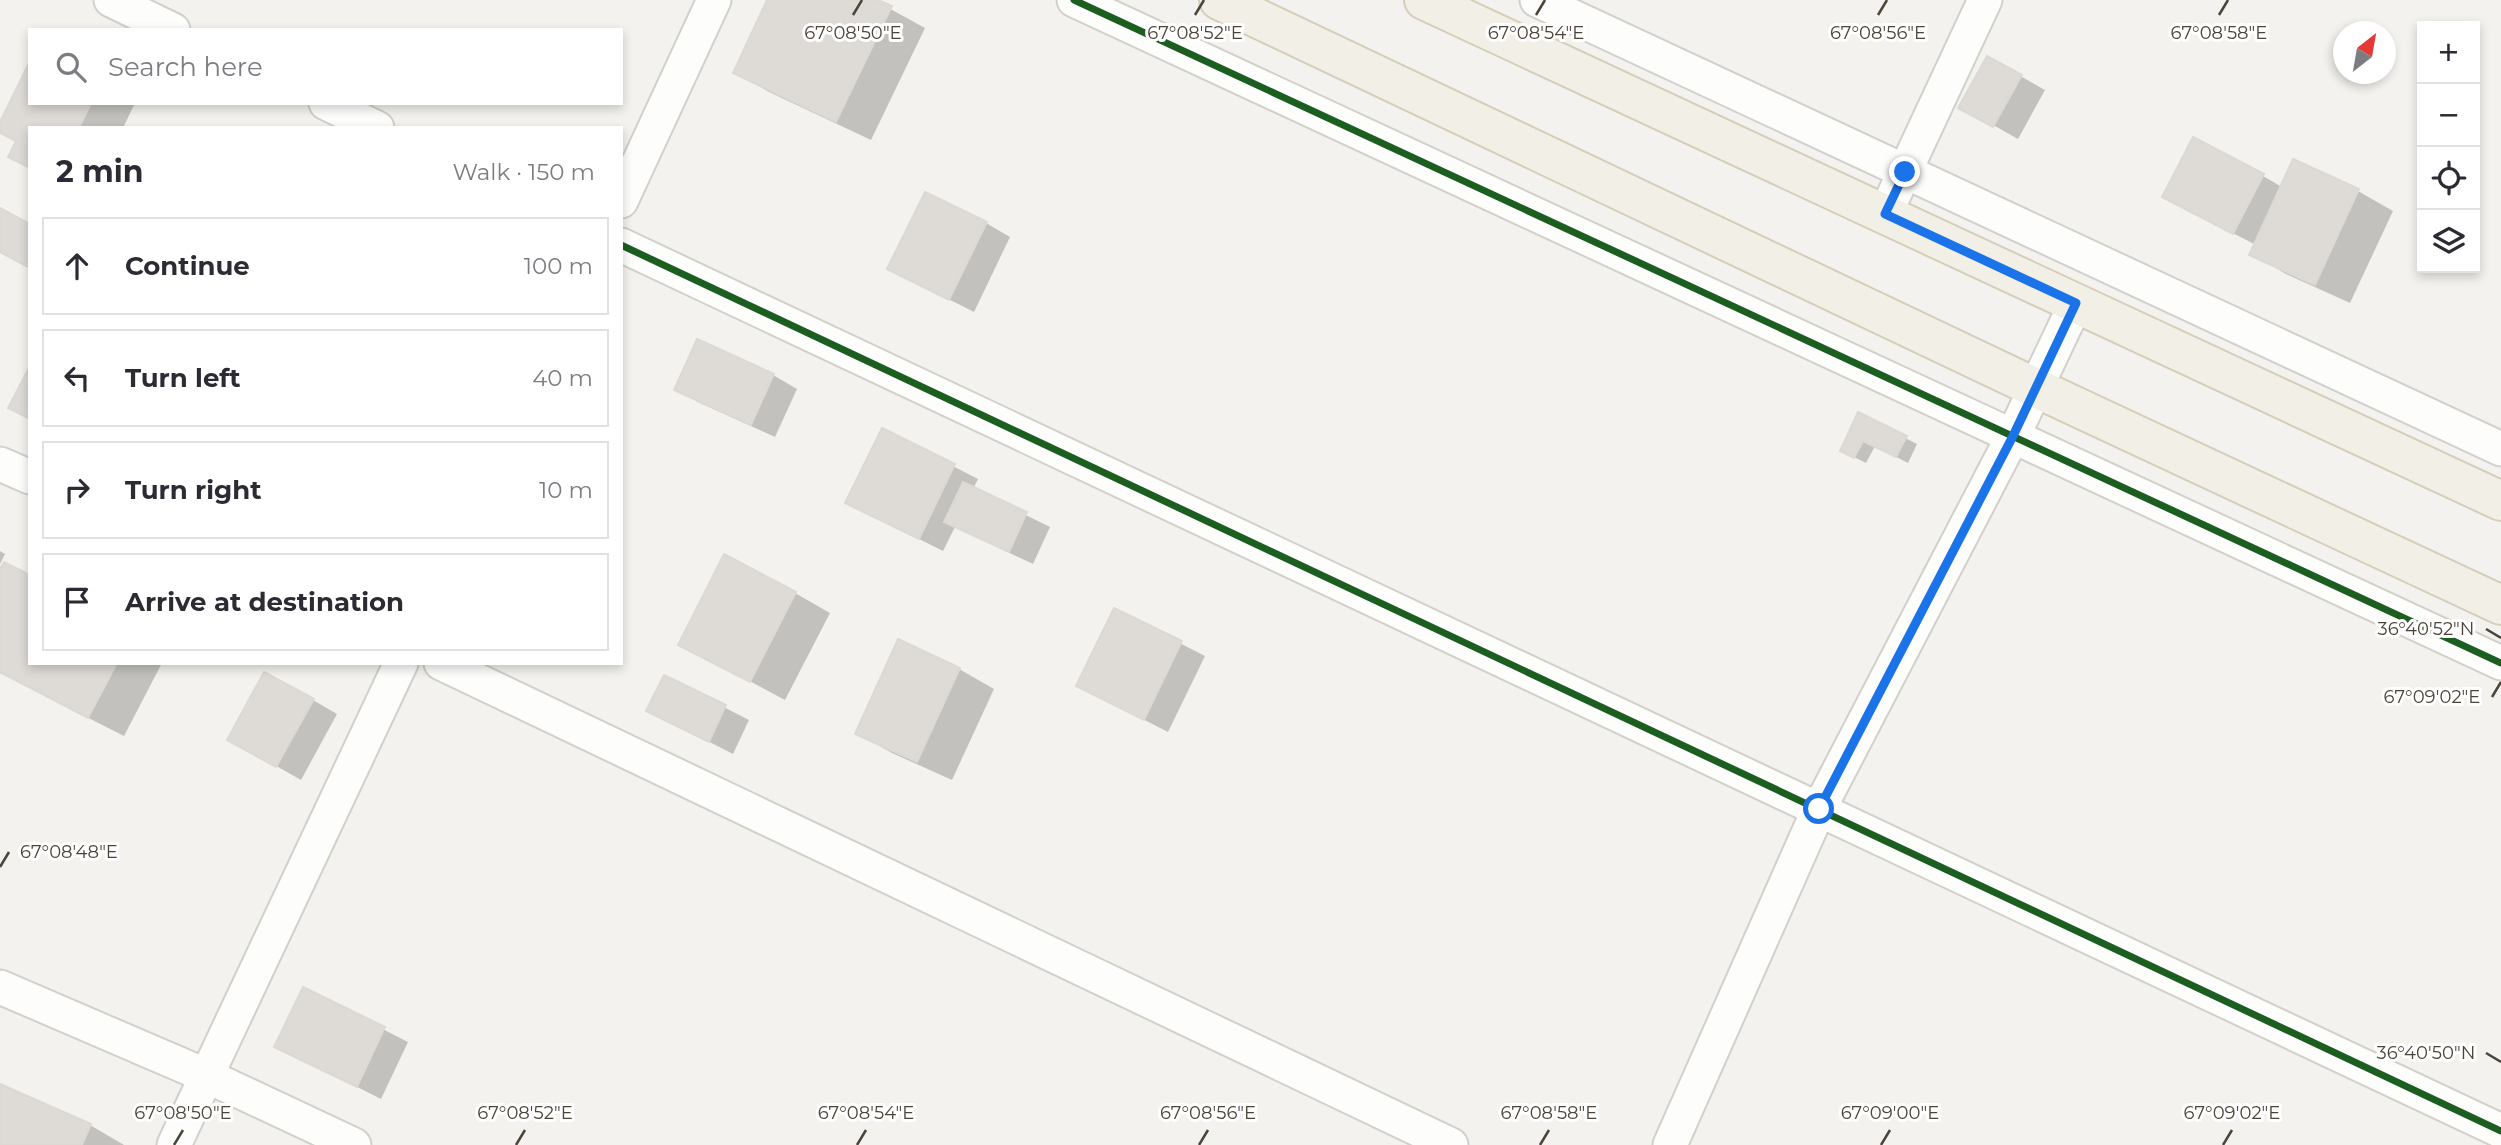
<!DOCTYPE html>
<html lang="en">
<head>
<meta charset="utf-8">
<style>
	:root { --surface:#fff; --page:#f7f7f7; --text:#2b2b33; --muted:#7c7c81; --line:#e1e1e2 }
	body { margin:0; font-family:Montserrat,sans-serif; background:var(--page); color:var(--text) }
	.controls { position:absolute; right:21px; top:21px; display:grid; overflow:hidden; border-radius:0px; box-shadow:0 4px 10px #0003 }
	.controls button { width:63px; height:63px; display:grid; place-items:center; padding:0; border:0; border-bottom:2px solid var(--line); background:var(--surface); color:var(--text); font:35px sans-serif }
	.compass { position:absolute; left:2333px; top:21px; width:63px; height:63px; border-radius:50%; background:var(--surface); box-shadow:0 4px 10px #0003; rotate:31deg }
	.stop { position:absolute; width:21px; height:21px; margin:-16px; border:5px solid #1a73e8; border-radius:50%; background:#fff }
	.stop.end { background:#1a73e8; border-color:#fff; box-shadow:0 2px 7px #0008 }
	.list { margin:0; padding:0; list-style:none }
	h2 { display:flex; justify-content:space-between; align-items:center; height:91px; margin:0; padding:0 28px; font-size:30px }
	h2 small { font-size:23px; font-weight:400; color:var(--muted) }
	.list li { display:grid; grid-template-columns:46px 1fr auto; gap:21px; align-items:center; box-sizing:border-box; height:98px; margin:0 14px 14px; padding:0 14px; border:2px solid var(--line); border-radius:0px }
	.list b { display:block; font-size:26px; white-space:nowrap }
	.list em { font-size:23px; font-style:normal; color:var(--muted) }
	.icon { flex:none; width:38px; height:38px; fill:none; stroke:currentColor; stroke-width:2; stroke-linecap:round; stroke-linejoin:round }
	.map { position:relative; flex:none; width:2501px; height:1145px; overflow:hidden }
	.search { position:absolute; background:var(--surface); box-shadow:0 4px 10px #0003; left:28px; top:28px; width:595px; height:77px; display:flex; align-items:center; gap:18px; box-sizing:border-box; padding:0 24px; border-radius:0px; color:var(--muted); font-size:26px }
	.panel { position:absolute; background:var(--surface); box-shadow:0 4px 10px #0003; left:28px; top:126px; width:595px; height:539px; border-radius:0px }
	.map>svg:first-child { display:block }
	.shadow { fill:#0003 }
	.building { fill:#dedbd6; stroke:#dcd9d4; stroke-width:2 }
	.lines { fill:none; stroke-linecap:round; stroke-linejoin:round }
	.street-casing { stroke:#d2d0cb; stroke-width:37 }
	.primary-casing { stroke:#d6cebb; stroke-width:42 }
	.street { stroke:#fdfdfc; stroke-width:33 }
	.primary { stroke:#f2efe6; stroke-width:38 }
	.cycleway-casing { stroke:#fff; stroke-width:11 }
	.cycleway { stroke:#1b5e20; stroke-width:7 }
	.route { stroke:#1a73e8; stroke-width:9 }
	.ticks { fill:none; stroke:#4b4439; stroke-width:2.5 }
	.ticks-label { font-size:18px; text-anchor:middle; fill:#4b4439; stroke:#fff; stroke-width:6; stroke-linejoin:round; paint-order:stroke }
</style>
</head>
<body>
<div class="map">
<svg width="2501" height="1145" viewBox="0 0 2501 1145">
	<rect width="100%" height="100%" fill="#f4f2ee"/>
	<g class="shadow">
		<polygon points="769,0 874,0 925,28 871,140 769,92 735,72"/>
		<polygon points="1988,58 2045,90 2018,139 1961,107"/>
		<polygon points="30,103 135,103 123,128 30,128 18,142 0,132 0,126"/>
		<polygon points="2263,176 2282,187 2358,191 2393,211 2350,303 2286,274 2252,254 2256,245 2188,210"/>
		<polygon points="986,223 1010,237 974,312 889,269"/>
		<polygon points="773,375 797,389 775,437 700,403 676,390"/>
		<polygon points="1859,415 1917,444 1908,463 1875,446 1866,463 1854,457"/>
		<polygon points="883,430 978,479 973,489 1050,527 1033,564 955,527 943,551 847,503"/>
		<polygon points="0,551 5,554 0,564"/>
		<polygon points="0,572 30,663 162,663 124,736 0,673"/>
		<polygon points="795,593 830,613 785,700 680,644"/>
		<polygon points="1115,610 1205,656 1168,732 1078,686"/>
		<polygon points="959,669 994,689 952,780 892,753 857,733"/>
		<polygon points="665,677 749,720 733,754 649,711"/>
		<polygon points="313,700 337,714 301,780 229,739"/>
		<polygon points="304,989 408,1042 381,1099 277,1046"/>
		<polygon points="0,1086 90,1125 124,1145 0,1145"/>
	</g>
	<g class="building">
		<polygon points="767,0 878,0 892,6 836,122 733,73"/>
		<polygon points="1987,56 2022,75 1993,127 1958,108"/>
		<polygon points="30,61 30,103 91,103 79,128 30,128 30,168 8,157 16,141 0,133 0,122"/>
		<polygon points="2193,137 2264,174 2233,234 2162,197"/>
		<polygon points="2293,159 2359,189 2315,285 2249,255"/>
		<polygon points="925,192 987,222 949,300 887,269"/>
		<polygon points="0,208 30,224 30,268 0,252"/>
		<polygon points="697,339 774,374 751,425 674,390"/>
		<polygon points="30,366 30,419 8,408"/>
		<polygon points="1858,412 1907,436 1896,457 1863,441 1854,458 1840,451"/>
		<polygon points="882,428 955,464 919,539 845,503"/>
		<polygon points="963,482 1027,512 1009,552 944,522"/>
		<polygon points="724,554 796,592 750,682 678,645"/>
		<polygon points="4,562 30,575 30,663 117,663 88,718 0,672 0,569"/>
		<polygon points="1114,608 1182,641 1144,720 1076,686"/>
		<polygon points="898,639 960,668 917,762 855,734"/>
		<polygon points="264,672 314,699 276,767 227,740"/>
		<polygon points="664,675 726,705 709,742 646,711"/>
		<polygon points="303,987 385,1027 357,1087 274,1047"/>
		<polygon points="0,1084 91,1124 82,1145 0,1145"/>
	</g>
	<g class="lines">
		<g class="street-casing">
			<g id="street">
				<polyline points="111,0 173,30"/>
				<polyline points="1074,0 2501,663"/>
				<polyline points="1537,0 2501,449"/>
				<polyline points="326,103 377,128"/>
				<polyline points="621,201 714,0"/>
				<polyline points="1885,214 1985,0"/>
				<polyline points="621,245 2501,1131"/>
				<polyline points="0,464 30,477"/>
				<polyline points="441,663 1451,1145"/>
				<polyline points="0,987 207,1076 354,1145"/>
				<polyline points="174,1145 401,663"/>
				<polyline points="1670,1145 1819,809 2013,436 2076,303"/>
			</g>
		</g>
		<g class="primary-casing">
			<g id="primary">
				<polyline points="1219,0 2036,388 2501,605"/>
				<polyline points="1424,0 2501,501"/>
			</g>
		</g>
		<use href="#street" class="street"/>
		<use href="#primary" class="primary"/>
		<g class="cycleway-casing">
			<g id="cycleway">
				<polyline points="1074,0 2501,663"/>
				<polyline points="621,245 2501,1131"/>
			</g>
		</g>
		<use href="#cycleway" class="cycleway"/>
	</g>
	<g class="lines">
		<polyline class="route" points="1819,809 2013,436 2076,303 1885,214 1905,172"/>
	</g>
	<path class="ticks" d="M853 15 862 0M1195 15 1204 0M1536 15 1545 0M1878 15 1887 0M2219 15 2228 0M2486 629 2501 638M2492 697 2501 682M0 867 9 852M2486 1053 2501 1062M174 1145 183 1130M516 1145 525 1130M857 1145 866 1130M1199 1145 1208 1130M1540 1145 1549 1130M1881 1145 1890 1130M2223 1145 2232 1130"/>
	<g class="ticks-label">
		<text x="1536" y="39">67°08'54"E</text>
		<text x="2219" y="39">67°08'58"E</text>
		<text x="853" y="39">67°08'50"E</text>
		<text x="1195" y="39">67°08'52"E</text>
		<text x="1878" y="39">67°08'56"E</text>
		<text x="2426" y="635">36°40'52"N</text>
		<text x="2432" y="703">67°09'02"E</text>
		<text x="69" y="858">67°08'48"E</text>
		<text x="2426" y="1059">36°40'50"N</text>
		<text x="183" y="1119">67°08'50"E</text>
		<text x="525" y="1119">67°08'52"E</text>
		<text x="866" y="1119">67°08'54"E</text>
		<text x="1208" y="1119">67°08'56"E</text>
		<text x="1549" y="1119">67°08'58"E</text>
		<text x="1890" y="1119">67°09'00"E</text>
		<text x="2232" y="1119">67°09'02"E</text>
	</g>
</svg>
<div class="controls">
<button>+</button>
<button>−</button>
<button><svg class="icon" aria-label="locate" viewBox="0 0 24 24"><circle cx="12" cy="12" r="6"/><path d="M12 2v4M12 18v4M2 12h4M18 12h4"/></svg></button>
<button><svg class="icon" aria-label="layers" viewBox="0 0 24 24"><path d="M12 4l9 5-9 5-9-5zM3 14l9 5 9-5"/></svg></button>
</div>
<svg class="compass" viewBox="-18 -18 36 36"><path d="M0-13l5 13h-10z" fill="#e53935"/><path d="M0 13l5-13h-10z" fill="#7c7c81"/></svg>
<div class="stop" style="left:1819px;top:809px"></div>
<div class="stop end" style="left:1905px;top:172px"></div>
<div class="search"><svg class="icon" aria-label="search" viewBox="0 0 24 24"><circle cx="10" cy="10" r="6"/><path d="M15 15l6 6"/></svg>Search here</div>
<section class="panel">
<h2>2 min<small>Walk · 150 m</small></h2>
<ul class="list">
<li><svg class="icon" aria-label="ahead" viewBox="0 0 24 24"><path d="M12 20V5M6 11l6-6 6 6"/></svg><div><b>Continue</b></div><em>100 m</em></li>
<li><svg class="icon" aria-label="left" viewBox="0 0 24 24"><path d="M17 20v-9H6M10 6l-5 5 5 5"/></svg><div><b>Turn left</b></div><em>40 m</em></li>
<li><svg class="icon" aria-label="right" viewBox="0 0 24 24"><path d="M7 20v-9h11M14 6l5 5-5 5"/></svg><div><b>Turn right</b></div><em>10 m</em></li>
<li><svg class="icon" aria-label="arrive" viewBox="0 0 24 24"><path d="M6 21V4h12l-3 4 3 4H6"/></svg><div><b>Arrive at destination</b></div></li>
</ul>
</section>
</div>
</body>
</html>
